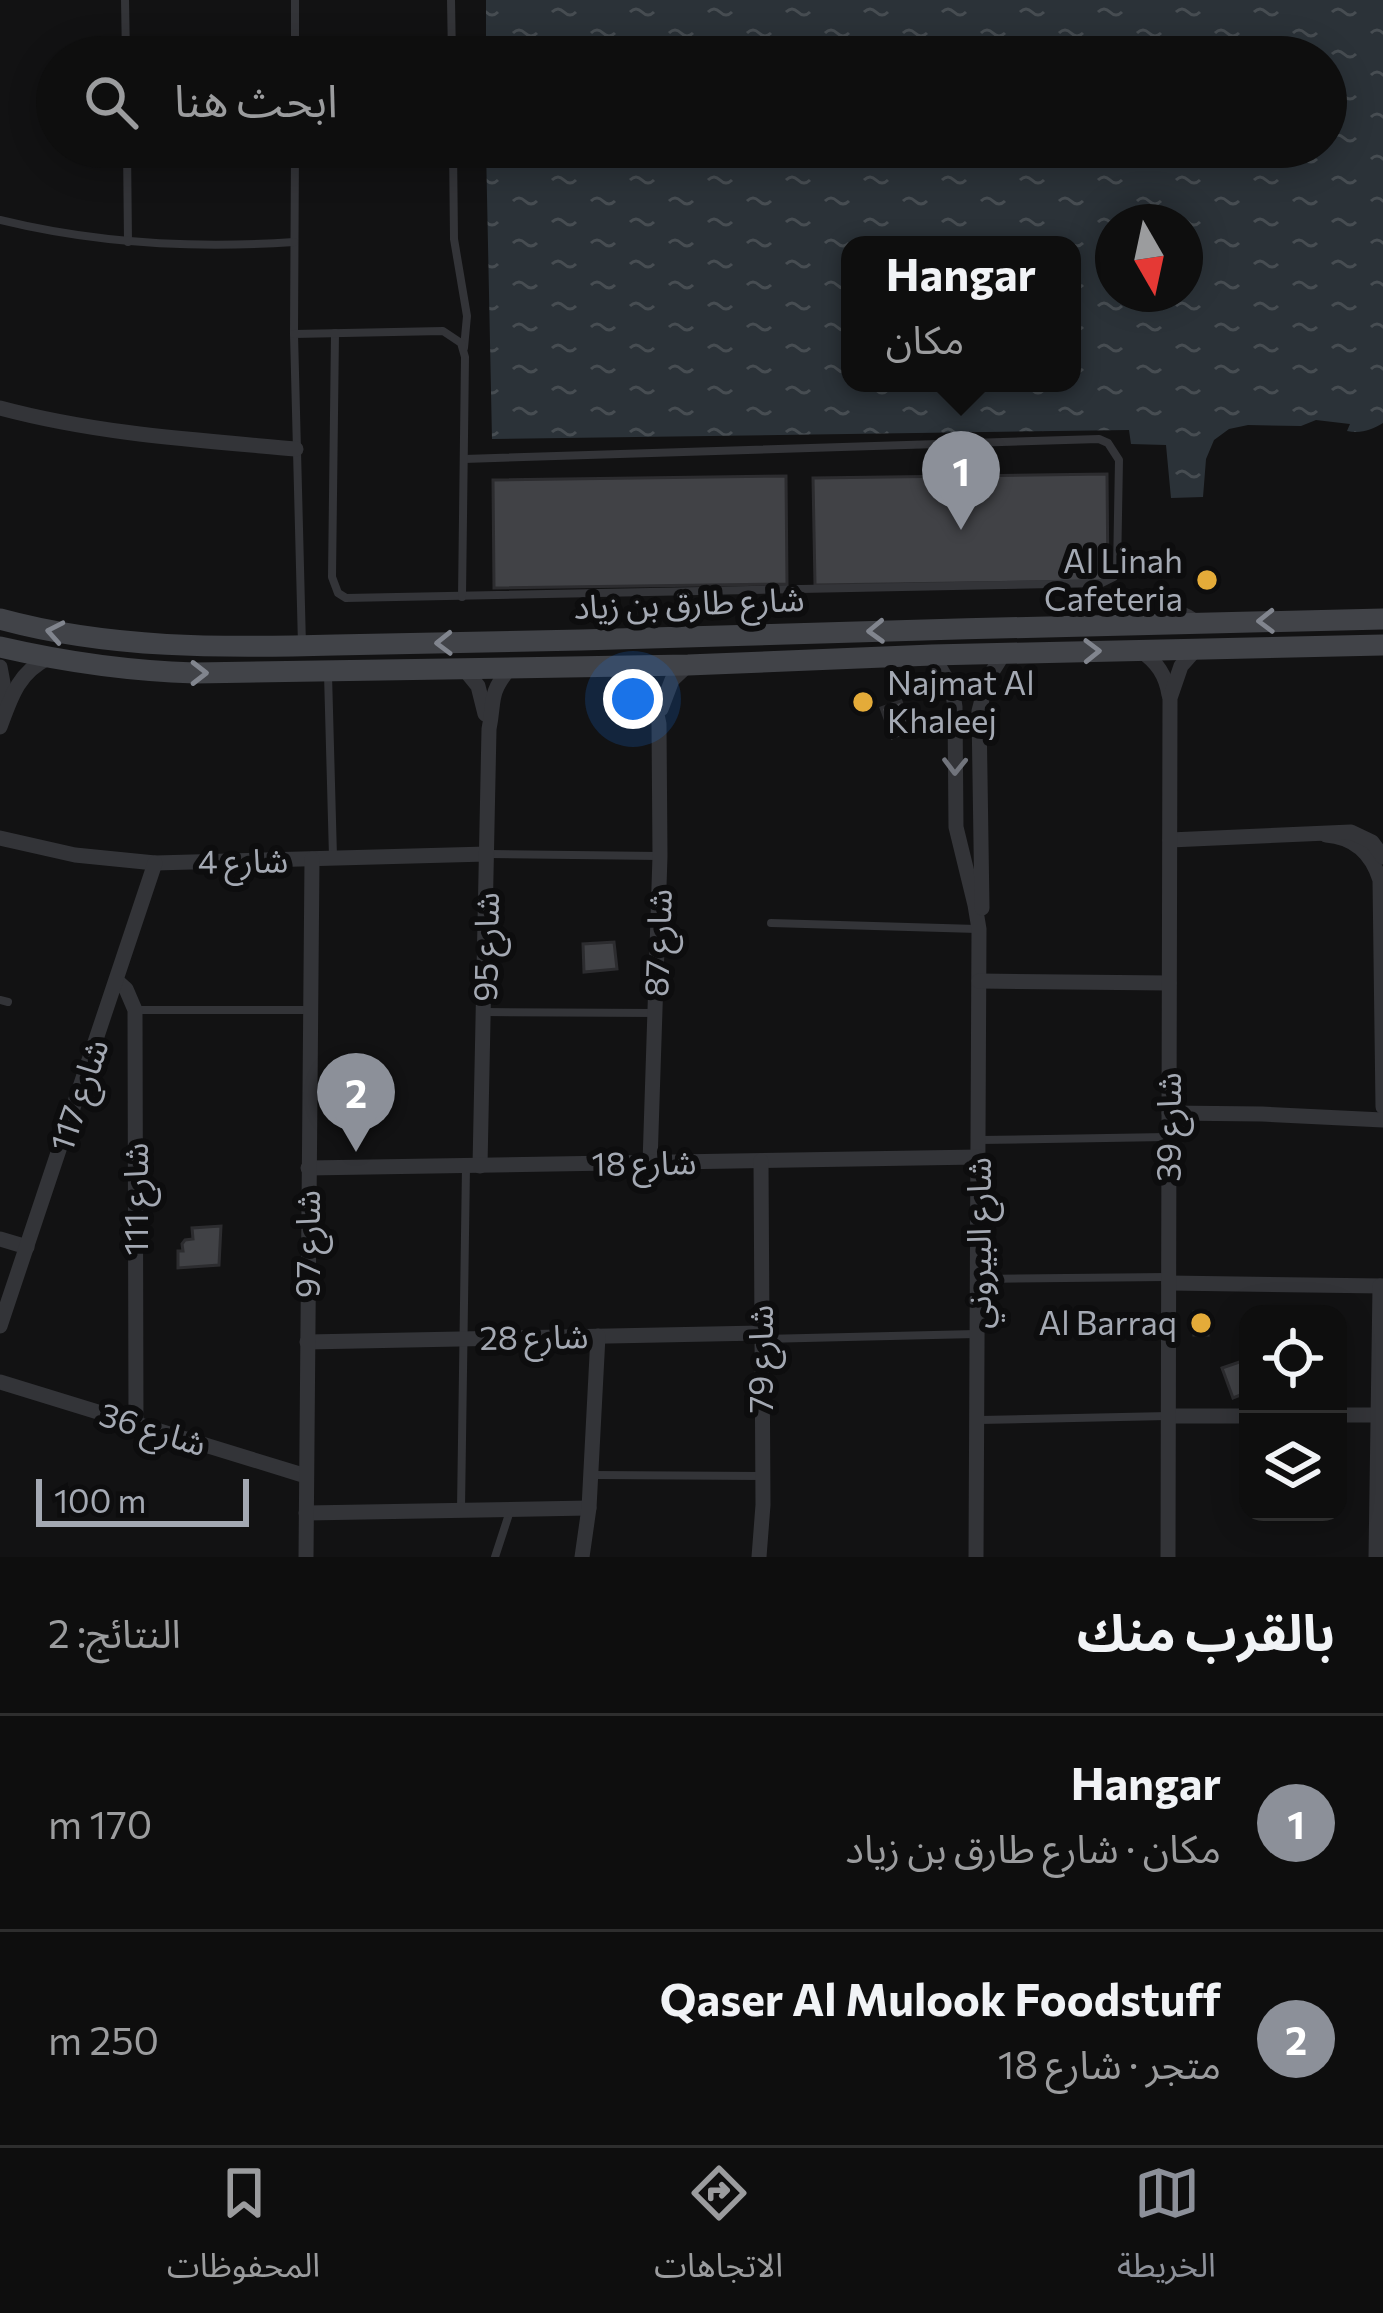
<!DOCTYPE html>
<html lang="ar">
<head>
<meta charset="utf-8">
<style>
	:root { --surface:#0e0e0e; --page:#1c1c1c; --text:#f1f3f6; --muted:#9b9c9e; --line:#2e2e2e; --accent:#8c9099 }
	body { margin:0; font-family:Commissioner,"Noto Sans Arabic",sans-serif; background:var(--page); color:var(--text); direction:rtl }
	.controls { position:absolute; right:36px; bottom:36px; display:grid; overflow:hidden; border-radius:24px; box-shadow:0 6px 30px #0003 }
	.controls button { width:108px; height:108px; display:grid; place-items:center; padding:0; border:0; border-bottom:3px solid var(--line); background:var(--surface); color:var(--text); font:60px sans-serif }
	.compass { position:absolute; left:1095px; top:204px; width:108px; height:108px; border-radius:50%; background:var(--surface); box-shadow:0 6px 30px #0003; rotate:171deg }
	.scale { position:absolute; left:36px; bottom:30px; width:213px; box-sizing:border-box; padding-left:12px; border:6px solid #a4a9b3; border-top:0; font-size:33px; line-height:42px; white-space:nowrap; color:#a4a9b3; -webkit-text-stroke:9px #0d0d0e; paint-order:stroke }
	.you { position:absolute; left:633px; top:699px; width:42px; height:42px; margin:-30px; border:9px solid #fff; border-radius:50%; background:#1a73e8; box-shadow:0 0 0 18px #1a73e833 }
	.badge { display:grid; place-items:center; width:78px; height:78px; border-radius:50%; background:var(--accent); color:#fff; font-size:39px; font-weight:700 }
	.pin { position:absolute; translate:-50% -99px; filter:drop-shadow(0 3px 6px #0008) }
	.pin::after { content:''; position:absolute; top:63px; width:42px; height:36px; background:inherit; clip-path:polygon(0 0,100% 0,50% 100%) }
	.popup { position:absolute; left:841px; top:236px; width:240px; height:156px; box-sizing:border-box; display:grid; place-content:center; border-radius:24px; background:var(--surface); filter:drop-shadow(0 3px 9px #0005); font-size:39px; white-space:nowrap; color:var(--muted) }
	.popup b { font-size:45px; color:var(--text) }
	.popup::after { content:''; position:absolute; left:50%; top:100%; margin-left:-24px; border:24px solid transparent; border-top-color:var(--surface) }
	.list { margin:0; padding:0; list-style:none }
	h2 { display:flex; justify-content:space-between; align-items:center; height:156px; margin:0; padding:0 48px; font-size:51px }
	h2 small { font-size:39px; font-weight:400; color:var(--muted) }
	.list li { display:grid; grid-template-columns:78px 1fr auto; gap:36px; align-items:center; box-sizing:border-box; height:216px; padding:0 48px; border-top:3px solid var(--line) }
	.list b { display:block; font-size:45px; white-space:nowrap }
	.list p { margin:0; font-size:39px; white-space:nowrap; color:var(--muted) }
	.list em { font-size:39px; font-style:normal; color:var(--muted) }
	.icon { flex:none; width:66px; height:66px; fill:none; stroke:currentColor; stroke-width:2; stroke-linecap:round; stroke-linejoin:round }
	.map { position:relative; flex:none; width:1383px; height:1557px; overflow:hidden; direction:ltr }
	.search { position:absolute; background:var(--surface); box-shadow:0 6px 30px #0003; left:36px; right:36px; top:36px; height:132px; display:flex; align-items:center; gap:30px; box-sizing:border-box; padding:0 42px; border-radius:66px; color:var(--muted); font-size:45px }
	.sheet { height:588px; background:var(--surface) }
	nav { display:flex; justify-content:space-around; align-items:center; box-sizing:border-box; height:168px; border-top:3px solid var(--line); background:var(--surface); font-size:33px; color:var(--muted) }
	nav a { display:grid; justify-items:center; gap:6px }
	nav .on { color:var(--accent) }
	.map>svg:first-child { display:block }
	.water { fill:url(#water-ripples); fill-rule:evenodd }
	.building { fill:#414246; stroke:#2c2c2f; stroke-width:3 }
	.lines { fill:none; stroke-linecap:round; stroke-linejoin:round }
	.service { stroke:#333438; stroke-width:8 }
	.minor { stroke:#333438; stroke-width:15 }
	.secondary { stroke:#414348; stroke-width:21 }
	.oneway { stroke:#81858e }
	.oneway2 { stroke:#71747c }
	.poi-dot { fill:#e4ab39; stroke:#0d0d0e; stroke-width:4.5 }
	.labels { text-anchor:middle; stroke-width:12; stroke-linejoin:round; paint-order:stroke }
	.poi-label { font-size:33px; fill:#a4a9b3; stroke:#0d0d0e; text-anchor:end }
	.street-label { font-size:33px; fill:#a4a9b3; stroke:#0d0d0e }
</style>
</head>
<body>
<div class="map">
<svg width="1383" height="1557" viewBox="0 0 1383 1557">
	<defs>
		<pattern id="water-ripples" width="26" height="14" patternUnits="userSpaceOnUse" patternTransform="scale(3)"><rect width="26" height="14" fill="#2b3238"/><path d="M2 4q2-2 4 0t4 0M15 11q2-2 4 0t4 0" fill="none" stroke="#474d52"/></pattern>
	</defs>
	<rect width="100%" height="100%" fill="#121213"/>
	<path class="water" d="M486 0H1383V423C1371 430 1361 434 1347 431L1350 424 1316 420 1301 426 1248 425 1229 429 1214 440 1206 459 1203 497 1171 498 1166 445 1131 444 1129 430 492 439 486 147H1326V57H486ZM1113 222H1185V294H1113ZM850 245H1072V383H850Z"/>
	<g class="building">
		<polygon points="1107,474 1108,581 815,585 813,478"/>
		<polygon points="786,476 787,584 494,588 493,480"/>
		<polygon points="868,692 871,710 857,711 855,694"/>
		<polygon points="901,701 912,730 892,738 881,708"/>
		<polygon points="614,942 617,969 584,972 583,944"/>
		<polygon points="221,1226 219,1265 178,1268 178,1251 183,1251 182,1244 185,1240 193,1239 192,1228"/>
		<polygon points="1194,1312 1207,1312 1208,1335 1194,1335"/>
		<polygon points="1248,1359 1248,1392 1233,1398 1222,1368"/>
	</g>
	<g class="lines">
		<g class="service">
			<polyline points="125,0 126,57"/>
			<polyline points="451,0 452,57"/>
			<polyline points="295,57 295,0"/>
			<polyline points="127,147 128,242"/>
			<polyline points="295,147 294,334 302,645"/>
			<polyline points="453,147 454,239 467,316 464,348"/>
			<path d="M0 220C98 244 194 249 294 242"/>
			<polyline points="335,333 332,577 338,593 346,598 1102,583 1114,577 1117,571 1119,460 1108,443 1099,439 464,459"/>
			<polyline points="294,334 443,331 461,343 465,357 462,597"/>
			<path d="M1069 622C1098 594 1162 595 1195 617"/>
			<polyline points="328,674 333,857"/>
			<polyline points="489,854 660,856"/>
			<polyline points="771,923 977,929"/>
			<polyline points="0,1000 8,1002"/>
			<polyline points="137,1010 308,1010"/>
			<polyline points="485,1012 656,1013"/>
			<polyline points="979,1140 1167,1137"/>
			<polyline points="978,1279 1167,1277"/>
			<polyline points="763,1339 976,1334"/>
			<polyline points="979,1420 1168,1416"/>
			<polyline points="593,1475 762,1476"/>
			<polyline points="461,1509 466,1166"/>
			<polyline points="495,1557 510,1511"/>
		</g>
		<g class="minor">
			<path d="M0 408C97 434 196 440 296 449"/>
			<path d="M1141 651C1157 662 1166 675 1169 695"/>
			<polyline points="932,655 952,688 955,707 956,827 975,905 979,929 976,1557"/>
			<polyline points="0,667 3,683 0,706"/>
			<polyline points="630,667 639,673 652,691 659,724 660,856 650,1163"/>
			<polyline points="465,670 478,686 485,714"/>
			<polyline points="661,709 672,680 688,665"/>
			<path d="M0 727C11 697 18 673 48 658"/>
			<path d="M1326 835C1354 837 1372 854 1380 880L1383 1107"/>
			<polyline points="0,838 75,855 155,863 487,854"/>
			<polyline points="1170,840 1351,832 1372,842 1383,857"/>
			<polyline points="982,908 979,711 987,680 1004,653"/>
			<polyline points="117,981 126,989 135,1010 136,1424"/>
			<polyline points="979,981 1169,983"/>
			<polyline points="1169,1113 1262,1114 1383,1120"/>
			<path d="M480 1166 489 729C495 700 488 695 509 669"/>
			<polyline points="308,1168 979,1157"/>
			<polyline points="0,1239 27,1247"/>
			<polyline points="1169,1283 1383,1286"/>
			<polyline points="0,1326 155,863"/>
			<polyline points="307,1342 761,1333"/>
			<polyline points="0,1382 306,1476"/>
			<polyline points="1338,1415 1378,1415"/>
			<polyline points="1168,1416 1248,1416"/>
			<polyline points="306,1513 589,1508"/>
			<polyline points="306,1557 312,859"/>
			<polyline points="582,1557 589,1508 598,1336"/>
			<polyline points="759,1557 763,1505 761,1161"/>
			<polyline points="1168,1557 1170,698 1181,666 1196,649"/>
			<polyline points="1376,1557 1380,1286"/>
		</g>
		<g class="secondary">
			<path d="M0 619C110 649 222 648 335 645 417 644 499 642 581 640 848 632 1116 624 1383 619"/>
			<path d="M0 647C65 662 128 671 195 673L688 665 932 655 1383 645"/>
		</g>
	</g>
	<defs><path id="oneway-chevron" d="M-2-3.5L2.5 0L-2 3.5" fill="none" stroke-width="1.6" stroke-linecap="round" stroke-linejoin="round" transform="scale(3)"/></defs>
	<g class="oneway">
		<use href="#oneway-chevron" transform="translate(1266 621) rotate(179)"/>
		<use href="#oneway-chevron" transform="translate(876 631) rotate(178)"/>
		<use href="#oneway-chevron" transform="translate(55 632) rotate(-169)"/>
		<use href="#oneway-chevron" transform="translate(444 643) rotate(179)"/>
		<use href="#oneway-chevron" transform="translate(1092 651) rotate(-1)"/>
		<use href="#oneway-chevron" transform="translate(199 673)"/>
	</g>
	<use class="oneway2" href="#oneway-chevron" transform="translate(955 766) rotate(91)"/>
	<g class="poi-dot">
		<circle cx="1207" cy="580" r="12"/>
		<circle cx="863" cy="702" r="12"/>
		<circle cx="1201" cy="1323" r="12"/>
	</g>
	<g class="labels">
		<g class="poi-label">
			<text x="1183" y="573">Al Linah<tspan x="1183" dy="38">Cafeteria</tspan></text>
			<text x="887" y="695" text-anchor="start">Najmat Al<tspan x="887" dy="38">Khaleej</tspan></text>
			<text x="1177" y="1335">Al Barraq</text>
		</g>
		<g class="street-label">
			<text transform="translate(689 603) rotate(-2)" y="12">شارع طارق بن زياد</text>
			<text transform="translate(243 861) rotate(-1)" y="12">شارع 4</text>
			<text transform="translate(658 943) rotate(-88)" y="12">شارع 87</text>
			<text transform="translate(486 947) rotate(-89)" y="12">شارع 95</text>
			<text transform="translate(79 1095) rotate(-71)" y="12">شارع 117</text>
			<text transform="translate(1169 1127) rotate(-90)" y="12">شارع 39</text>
			<text transform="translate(644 1163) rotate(-1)" y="12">شارع 18</text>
			<text transform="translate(136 1199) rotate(-90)" y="12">شارع 111</text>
			<text transform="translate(979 1243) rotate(-90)" y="12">شارع البيروني</text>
			<text transform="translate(308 1244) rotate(-90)" y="12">شارع 97</text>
			<text transform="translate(534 1337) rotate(-1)" y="12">شارع 28</text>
			<text transform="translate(761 1359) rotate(-90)" y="12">شارع 79</text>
			<text transform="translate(153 1429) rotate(17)" y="12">شارع 36</text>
		</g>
	</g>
</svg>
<div class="controls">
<button><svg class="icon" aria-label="locate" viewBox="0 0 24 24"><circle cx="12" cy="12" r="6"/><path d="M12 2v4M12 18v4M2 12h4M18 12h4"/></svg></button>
<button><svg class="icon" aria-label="layers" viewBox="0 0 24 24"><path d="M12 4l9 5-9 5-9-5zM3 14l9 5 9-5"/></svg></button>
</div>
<svg class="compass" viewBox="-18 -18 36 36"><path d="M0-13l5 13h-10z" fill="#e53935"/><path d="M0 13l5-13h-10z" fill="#9b9c9e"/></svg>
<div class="scale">100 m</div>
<div class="you"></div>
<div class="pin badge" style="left:961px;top:530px">1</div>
<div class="popup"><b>Hangar</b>مكان</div>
<div class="pin badge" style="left:356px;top:1152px">2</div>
<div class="search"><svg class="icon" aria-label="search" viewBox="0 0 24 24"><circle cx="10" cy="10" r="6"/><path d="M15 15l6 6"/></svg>ابحث هنا</div>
</div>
<section class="sheet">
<h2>بالقرب منك<small>النتائج: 2</small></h2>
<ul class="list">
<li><span class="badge">1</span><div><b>Hangar</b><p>مكان · شارع طارق بن زياد</p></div><em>170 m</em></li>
<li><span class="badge">2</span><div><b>Qaser Al Mulook Foodstuff</b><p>متجر · شارع 18</p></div><em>250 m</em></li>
</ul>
</section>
<nav>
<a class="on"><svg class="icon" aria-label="map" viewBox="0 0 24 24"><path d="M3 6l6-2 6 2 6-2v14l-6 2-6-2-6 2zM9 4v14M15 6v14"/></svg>الخريطة</a>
<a><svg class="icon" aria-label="directions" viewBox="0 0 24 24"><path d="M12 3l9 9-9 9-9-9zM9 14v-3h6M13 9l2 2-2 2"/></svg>الاتجاهات</a>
<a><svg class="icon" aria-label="saved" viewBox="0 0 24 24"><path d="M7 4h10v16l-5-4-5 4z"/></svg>المحفوظات</a>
</nav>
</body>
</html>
